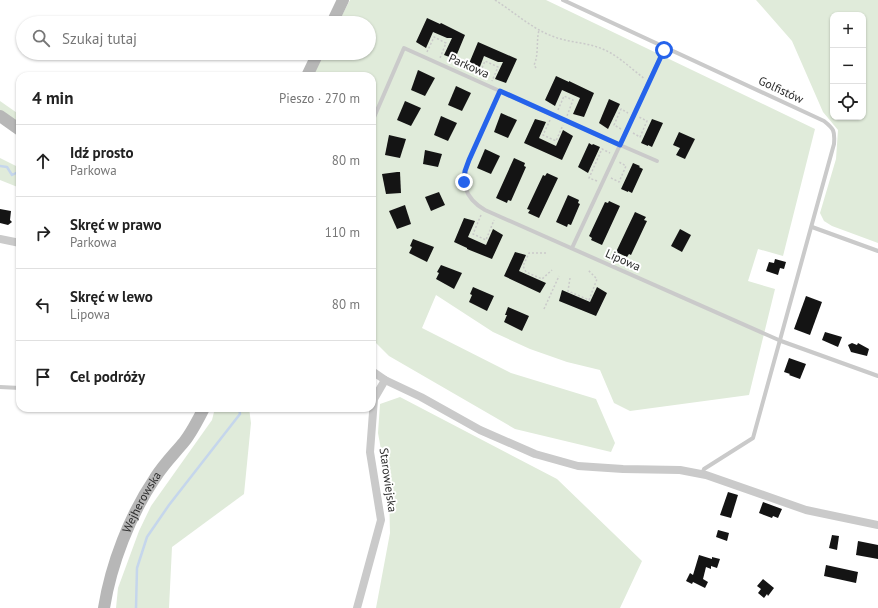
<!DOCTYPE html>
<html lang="pl">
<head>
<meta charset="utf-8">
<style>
	:root { --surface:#fff; --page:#f2f2f2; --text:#222; --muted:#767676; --line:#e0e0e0 }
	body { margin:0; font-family:"PT Sans",sans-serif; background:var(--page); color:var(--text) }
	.controls { position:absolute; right:12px; top:12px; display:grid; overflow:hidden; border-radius:8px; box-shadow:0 1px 3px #0004 }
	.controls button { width:36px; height:36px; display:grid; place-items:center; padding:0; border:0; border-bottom:1px solid var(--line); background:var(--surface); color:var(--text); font:20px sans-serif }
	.stop { position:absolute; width:12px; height:12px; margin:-9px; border:3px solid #2563eb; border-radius:50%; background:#fff }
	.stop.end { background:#2563eb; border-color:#fff; box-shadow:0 1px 4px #0008 }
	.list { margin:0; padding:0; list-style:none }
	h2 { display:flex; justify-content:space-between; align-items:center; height:52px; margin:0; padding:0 16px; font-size:17px }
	h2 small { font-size:13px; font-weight:400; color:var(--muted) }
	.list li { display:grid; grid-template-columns:26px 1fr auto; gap:12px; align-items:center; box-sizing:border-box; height:72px; padding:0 16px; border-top:1px solid var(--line) }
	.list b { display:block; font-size:15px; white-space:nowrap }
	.list p { margin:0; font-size:13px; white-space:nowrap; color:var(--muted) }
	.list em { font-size:13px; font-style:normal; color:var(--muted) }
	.icon { flex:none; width:22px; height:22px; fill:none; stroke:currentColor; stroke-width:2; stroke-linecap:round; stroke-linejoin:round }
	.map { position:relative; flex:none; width:878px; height:608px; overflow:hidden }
	.search { position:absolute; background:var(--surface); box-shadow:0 1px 3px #0004; left:16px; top:16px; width:360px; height:44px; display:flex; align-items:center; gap:10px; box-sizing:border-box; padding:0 14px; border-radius:22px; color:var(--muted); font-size:15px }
	.panel { position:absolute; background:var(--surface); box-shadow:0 1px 3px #0004; left:16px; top:72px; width:360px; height:340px; border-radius:12px }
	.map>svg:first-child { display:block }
	.green { fill:#e0ebda; fill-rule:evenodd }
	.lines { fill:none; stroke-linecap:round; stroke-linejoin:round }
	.stream { stroke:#c5d6ec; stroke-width:2.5 }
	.building { fill:#141414 }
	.path { stroke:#cacaca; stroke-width:1.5; stroke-dasharray:2 2; stroke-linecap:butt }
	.lane { stroke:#cacaca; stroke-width:4 }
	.street { stroke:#cacaca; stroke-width:8 }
	.secondary { stroke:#b7b7b7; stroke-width:12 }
	.route { stroke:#2563eb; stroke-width:5 }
	.labels { text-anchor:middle; stroke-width:4; stroke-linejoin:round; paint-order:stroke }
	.street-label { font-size:12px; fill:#2d2d2d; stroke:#fff }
</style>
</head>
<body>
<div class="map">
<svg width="878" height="608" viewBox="0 0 878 608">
	<rect width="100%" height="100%" fill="#fff"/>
	<g class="green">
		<polygon points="350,0 546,0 815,129 783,256 758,249 748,281 775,289 749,395 630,411 614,403 600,370 567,362 530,349 493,332 436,295 422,328 511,373 596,399 615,443 611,452 515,429 389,356 372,339 372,76 313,76 324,53 369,53 369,23 338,23"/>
		<path d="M756 0H878V243L832 226 824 221 820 213 836 159 838 130 823 112 792 41ZM833 15H863V117H833Z"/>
		<polygon points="0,101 20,115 20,126 0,113"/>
		<polygon points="0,158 20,168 20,188 0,180"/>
		<polygon points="400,397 557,479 642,561 620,608 376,608 390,533 389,494 378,433 380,404"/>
		<polygon points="215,408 249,408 251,423 244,494 172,547 169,608 116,608 118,588 139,531 151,506 212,420"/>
	</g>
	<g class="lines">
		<g class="stream">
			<polyline points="0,166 7,167 12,175 16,173 20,173"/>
			<polyline points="136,608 137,568 147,537 169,505 240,414 239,408"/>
		</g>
	</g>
	<g class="building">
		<polygon points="427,18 440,24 441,23 465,35 455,59 444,55 452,38 447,38 433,32 426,48 416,42"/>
		<polygon points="478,42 517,59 506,83 495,79 503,62 498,62 484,56 478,72 468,66"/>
		<polygon points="418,70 435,78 425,96 411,90"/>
		<polygon points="556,76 569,82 569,81 594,93 584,117 573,114 580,98 562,90 555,106 545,100"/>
		<polygon points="456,86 471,93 462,111 448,105"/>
		<polygon points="609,99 620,104 608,129 599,123"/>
		<polygon points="405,101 421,108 411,126 397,120"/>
		<polygon points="501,113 517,120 508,138 494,132"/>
		<polygon points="441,116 457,123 448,141 434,135"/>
		<polygon points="535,119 546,122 539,138 556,146 563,130 573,136 562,160 524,143"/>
		<polygon points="652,119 663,123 652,147 648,145 648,146 641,143"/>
		<polygon points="679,132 695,139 685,159 676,155 680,148 673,145"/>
		<polygon points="389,135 406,139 400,158 385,155"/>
		<polygon points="589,143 592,145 593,144 600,147 588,173 578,167"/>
		<polygon points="485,149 500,156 491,174 477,168"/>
		<polygon points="425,150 442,154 438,167 423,164"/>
		<polygon points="514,158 525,163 524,166 526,167 511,201 508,200 507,203 496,198"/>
		<polygon points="633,163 640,166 639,167 643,169 632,193 628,191 628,192 621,189"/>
		<polygon points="397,172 400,172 401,193 386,194 382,174"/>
		<polygon points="547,173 558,178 539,218 528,213 530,210 527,209 543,175 545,176"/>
		<polygon points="439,192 445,205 431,211 425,197"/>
		<polygon points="568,195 579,200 578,203 580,204 571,225 568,224 567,227 556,222"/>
		<polygon points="609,201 620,206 602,245 591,240 592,238 589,236 605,202 608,203"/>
		<polygon points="405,205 411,224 397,229 389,211"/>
		<polygon points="0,209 11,211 10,220 12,222 8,225 0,223"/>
		<polygon points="635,212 646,217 644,220 647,221 631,255 629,254 627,257 616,252"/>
		<polygon points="464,218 475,221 468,237 486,245 493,229 503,235 492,259 467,249 467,248 454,242"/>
		<polygon points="680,229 691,235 682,252 671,246"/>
		<polygon points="413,239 434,247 427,262 409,253 412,247 410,246"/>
		<polygon points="515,252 526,255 519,271 546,283 540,293 504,276"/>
		<polygon points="775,259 786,262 784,269 780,268 778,275 766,271 769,262 774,263"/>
		<polygon points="441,265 462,273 454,289 436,279 439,273 437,272"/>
		<polygon points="473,287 494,296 487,311 469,302 472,295 470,294"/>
		<polygon points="597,287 607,293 596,316 559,301 562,290 590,302"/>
		<polygon points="806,296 822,302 810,335 794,329"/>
		<polygon points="508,307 529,316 522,331 504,322 507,315 505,315"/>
		<polygon points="825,332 842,337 838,347 822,340"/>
		<polygon points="852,343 857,345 858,343 869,349 867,356 851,352 848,345"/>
		<polygon points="789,358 806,364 800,379 789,375 790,374 784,372"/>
		<polygon points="728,492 738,495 731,518 720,515"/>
		<polygon points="763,502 782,509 778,518 773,516 772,518 759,513"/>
		<polygon points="718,530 729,533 727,541 716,537"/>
		<polygon points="832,535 839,536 837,550 829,548"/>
		<polygon points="858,541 878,545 878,559 856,555"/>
		<polygon points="699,555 712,559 712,557 720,559 717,568 711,566 711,569 706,567 703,579 708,582 705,588 693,582 692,584 686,581 690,573 693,575"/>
		<polygon points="826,565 858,572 856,583 824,576"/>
		<polygon points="763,579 774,588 768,596 767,594 764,598 758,593 761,589 757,586"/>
	</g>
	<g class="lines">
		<g class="path">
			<path d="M495 0C514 12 531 28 552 36 566 42 582 42 597 47 615 52 630 68 645 79"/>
			<polyline points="427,52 434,37 446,43 440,58"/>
			<path d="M536 68 534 65C539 54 536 42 539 30"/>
			<polyline points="479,75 485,61 498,67 492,81"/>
			<polyline points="558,110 564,96 573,100 567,116"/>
			<polyline points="550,120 543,135 556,141 563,125"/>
			<polyline points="621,129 614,125 621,109 628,113"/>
			<polyline points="633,133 640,137 647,121 639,117"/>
			<polyline points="611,178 619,182 626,166 619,162"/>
			<polyline points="597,181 589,178 602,149 610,153"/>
			<polyline points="481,215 473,234 486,240 494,220"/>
			<polyline points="546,253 529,253 523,266 526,272 542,279 552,270"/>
			<polyline points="570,278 568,291 589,300 597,279 588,270"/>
			<polyline points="544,309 559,276"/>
		</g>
		<g class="lane">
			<path d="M563 0 824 121C834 129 835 131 834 144L753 438 704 469 702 474"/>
			<path d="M500 91 469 160C461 182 463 197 485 210L781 341 878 376"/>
			<polyline points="372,122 404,48 620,145 665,47"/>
			<polyline points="812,227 878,251"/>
			<polyline points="572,248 620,145 657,161"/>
			<polyline points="0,387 20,388"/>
		</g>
		<g class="street">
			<polyline points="0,239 20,243"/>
			<polyline points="372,371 385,380 421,397 480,430 535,454 578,466 623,469 680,470 706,475 806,510 878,525"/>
			<polyline points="357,608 381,520 370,452 374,399 385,380"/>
		</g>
		<g class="secondary">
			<polyline points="332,23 343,0"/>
			<polyline points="307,76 318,53"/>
			<polyline points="0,116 20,130"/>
			<path id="s1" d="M104 608C111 564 130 515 155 478 163 465 174 454 184 442 192 432 198 420 204 408"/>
		</g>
	</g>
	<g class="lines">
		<polyline class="route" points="464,182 465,171 469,160 500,91 620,145 664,50"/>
	</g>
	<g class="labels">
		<g class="street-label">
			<text transform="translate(469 66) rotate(24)" y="4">Parkowa</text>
			<text transform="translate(781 90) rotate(25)" y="4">Golfistów</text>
			<text transform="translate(623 260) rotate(24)" y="4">Lipowa</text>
			<text transform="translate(388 480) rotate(82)" y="4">Starowiejska</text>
			<text dy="4" stroke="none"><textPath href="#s1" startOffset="113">Wejherowska</textPath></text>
		</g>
	</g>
</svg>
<div class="controls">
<button>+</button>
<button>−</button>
<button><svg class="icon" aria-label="locate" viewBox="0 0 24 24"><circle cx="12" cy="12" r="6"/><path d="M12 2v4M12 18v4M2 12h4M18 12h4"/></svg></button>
</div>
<div class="stop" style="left:664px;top:50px"></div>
<div class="stop end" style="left:464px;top:182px"></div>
<div class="search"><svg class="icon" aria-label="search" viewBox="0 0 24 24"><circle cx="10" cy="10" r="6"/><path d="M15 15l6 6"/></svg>Szukaj tutaj</div>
<section class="panel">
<h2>4 min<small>Pieszo · 270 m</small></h2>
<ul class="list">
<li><svg class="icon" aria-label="ahead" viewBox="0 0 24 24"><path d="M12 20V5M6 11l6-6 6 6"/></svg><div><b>Idź prosto</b><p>Parkowa</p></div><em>80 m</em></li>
<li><svg class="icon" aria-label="right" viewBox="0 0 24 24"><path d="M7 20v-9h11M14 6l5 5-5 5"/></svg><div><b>Skręć w prawo</b><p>Parkowa</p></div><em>110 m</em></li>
<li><svg class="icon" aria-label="left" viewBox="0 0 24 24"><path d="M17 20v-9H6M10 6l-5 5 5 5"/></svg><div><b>Skręć w lewo</b><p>Lipowa</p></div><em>80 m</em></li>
<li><svg class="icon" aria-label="arrive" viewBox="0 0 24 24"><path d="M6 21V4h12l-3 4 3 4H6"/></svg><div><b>Cel podróży</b></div></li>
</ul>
</section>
</div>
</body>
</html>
